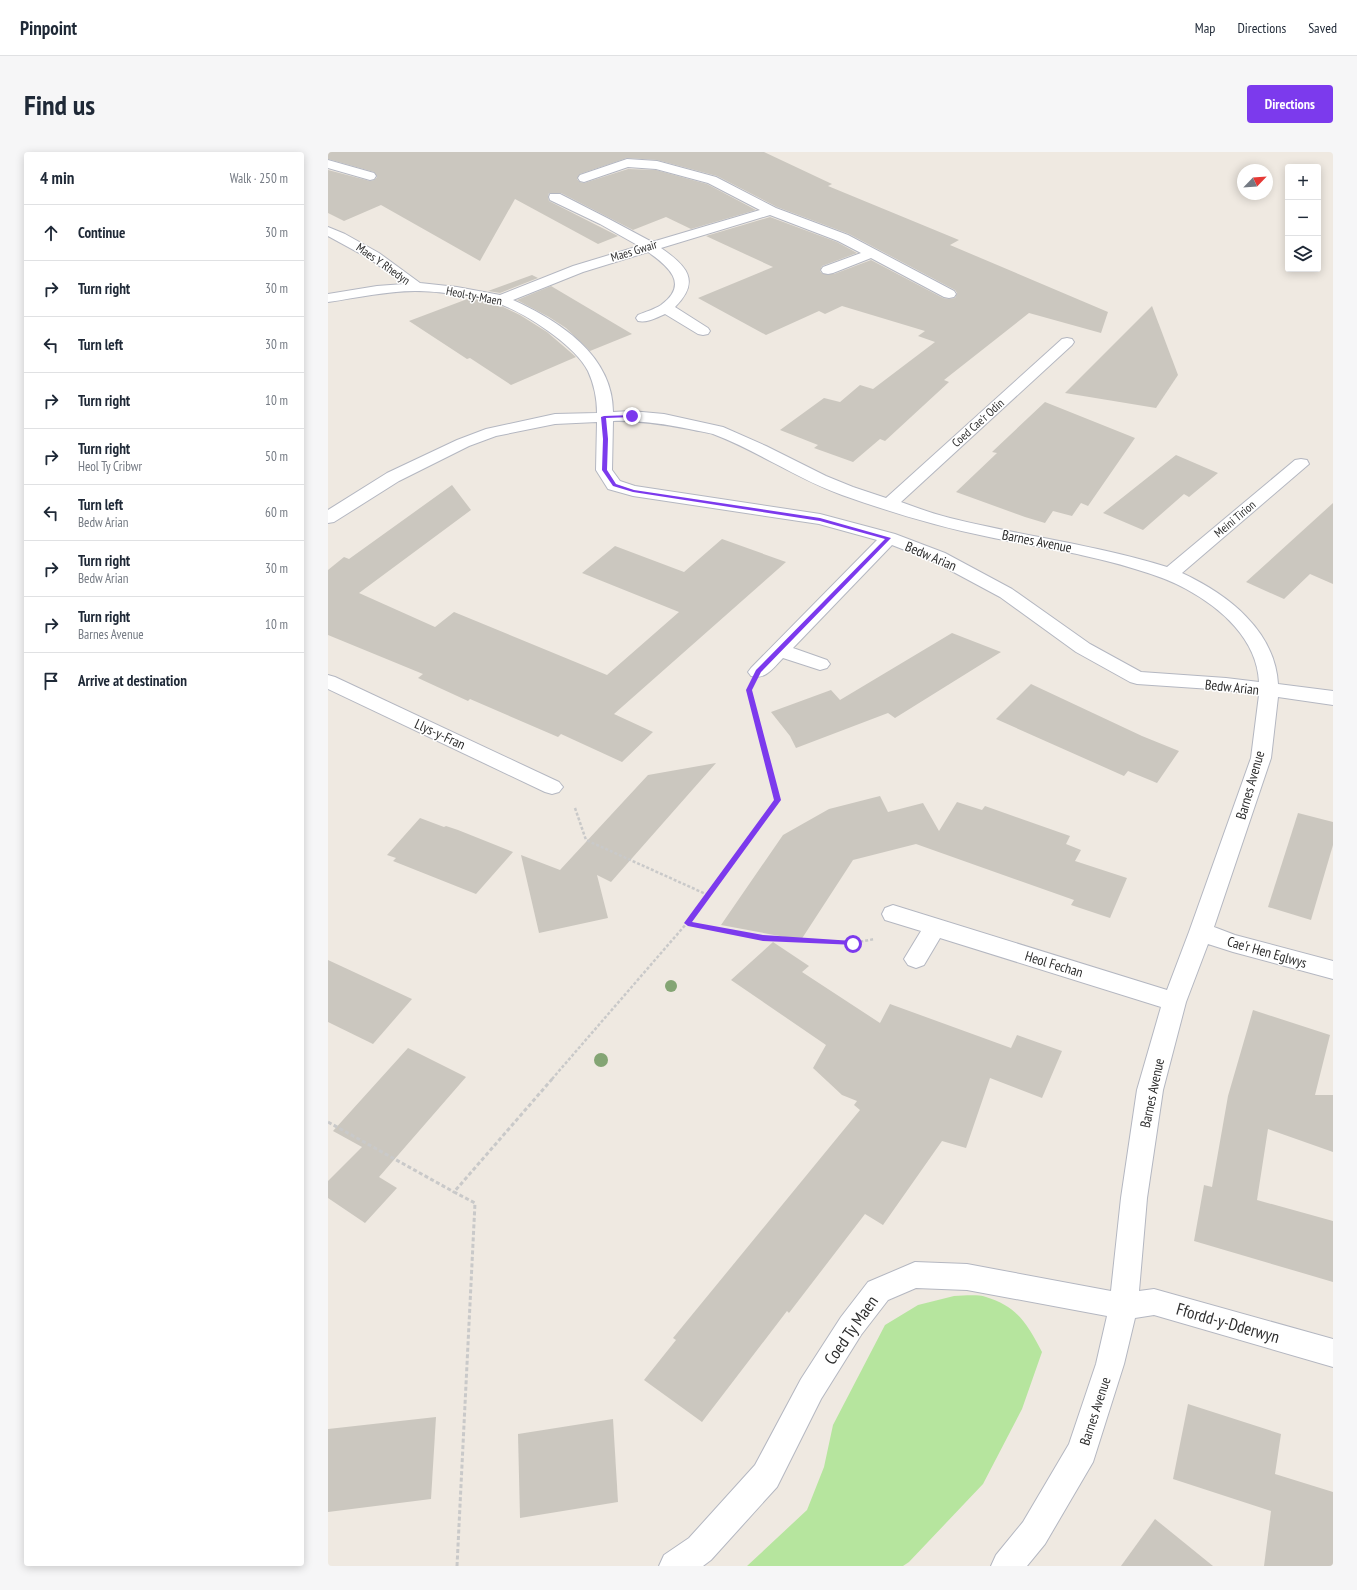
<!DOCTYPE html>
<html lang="en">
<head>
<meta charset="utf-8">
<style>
	:root { --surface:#fff; --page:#f6f6f7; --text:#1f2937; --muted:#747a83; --line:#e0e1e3; --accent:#7c3aed }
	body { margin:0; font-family:"PT Sans Narrow",sans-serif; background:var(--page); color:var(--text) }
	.controls { position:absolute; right:12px; top:12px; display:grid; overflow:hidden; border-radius:4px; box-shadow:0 2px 10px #0003 }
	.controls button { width:36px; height:36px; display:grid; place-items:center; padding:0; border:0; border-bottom:1px solid var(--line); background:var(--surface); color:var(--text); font:20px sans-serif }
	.compass { position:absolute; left:909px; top:12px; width:36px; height:36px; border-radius:50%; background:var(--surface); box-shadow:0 2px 10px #0003; rotate:65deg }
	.stop { position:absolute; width:12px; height:12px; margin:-9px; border:3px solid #7c3aed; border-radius:50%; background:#fff }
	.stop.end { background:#7c3aed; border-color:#fff; box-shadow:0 1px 4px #0008 }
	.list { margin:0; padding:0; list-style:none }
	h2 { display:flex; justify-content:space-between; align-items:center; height:52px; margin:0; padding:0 16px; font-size:17px }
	h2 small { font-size:13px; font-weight:400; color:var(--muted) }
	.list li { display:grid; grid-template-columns:26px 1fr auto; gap:12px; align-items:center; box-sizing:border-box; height:56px; padding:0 16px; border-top:1px solid var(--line) }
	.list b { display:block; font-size:15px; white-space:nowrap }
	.list p { margin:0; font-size:13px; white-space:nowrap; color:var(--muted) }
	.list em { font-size:13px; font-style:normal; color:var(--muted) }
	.icon { flex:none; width:22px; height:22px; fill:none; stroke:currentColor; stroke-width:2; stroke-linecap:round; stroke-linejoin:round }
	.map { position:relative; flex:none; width:1005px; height:1414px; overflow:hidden; border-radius:4px }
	header { display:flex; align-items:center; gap:24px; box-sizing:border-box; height:56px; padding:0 20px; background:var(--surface); border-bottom:1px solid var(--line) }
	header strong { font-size:19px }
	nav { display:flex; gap:22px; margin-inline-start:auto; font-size:14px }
	.intro { display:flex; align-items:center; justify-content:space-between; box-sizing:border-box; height:96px; padding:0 24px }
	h1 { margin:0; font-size:28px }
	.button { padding:10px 18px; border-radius:4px; background:var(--accent); color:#fff; font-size:14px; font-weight:700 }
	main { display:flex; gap:24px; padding:0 24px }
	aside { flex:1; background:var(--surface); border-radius:4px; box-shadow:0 2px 10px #0003 }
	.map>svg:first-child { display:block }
	.green { fill:#b6e59e }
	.building { fill:#cbc7bf }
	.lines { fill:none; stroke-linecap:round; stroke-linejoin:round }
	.minor-casing { stroke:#b4b7c1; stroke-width:2 }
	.path-far1 { stroke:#c9c9c9; stroke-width:2.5; stroke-dasharray:3 2; stroke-linecap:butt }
	.path { stroke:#c9c9c9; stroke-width:3; stroke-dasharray:4 2.5; stroke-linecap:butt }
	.minor { fill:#fff; fill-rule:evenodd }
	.tree { fill:#84a574 }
	.route { fill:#7c3aed }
	.labels { text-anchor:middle; stroke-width:3; stroke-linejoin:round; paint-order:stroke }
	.far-street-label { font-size:12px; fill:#2e2e2e; stroke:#fff }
	.street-label { font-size:14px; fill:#2e2e2e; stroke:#fff }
	.near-street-label { font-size:17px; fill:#2e2e2e; stroke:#fff }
</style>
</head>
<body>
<header>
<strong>Pinpoint</strong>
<nav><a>Map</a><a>Directions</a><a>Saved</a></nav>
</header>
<div class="intro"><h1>Find us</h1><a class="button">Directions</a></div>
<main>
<aside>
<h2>4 min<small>Walk · 250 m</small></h2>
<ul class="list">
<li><svg class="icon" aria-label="ahead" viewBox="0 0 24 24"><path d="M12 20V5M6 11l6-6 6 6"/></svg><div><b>Continue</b></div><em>30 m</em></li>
<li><svg class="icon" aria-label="right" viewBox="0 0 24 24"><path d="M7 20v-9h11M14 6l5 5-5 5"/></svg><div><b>Turn right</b></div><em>30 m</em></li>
<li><svg class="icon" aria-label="left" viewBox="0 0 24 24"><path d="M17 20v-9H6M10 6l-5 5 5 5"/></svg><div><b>Turn left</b></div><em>30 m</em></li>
<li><svg class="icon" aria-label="right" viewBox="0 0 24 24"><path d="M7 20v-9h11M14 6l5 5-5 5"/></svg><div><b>Turn right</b></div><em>10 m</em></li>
<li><svg class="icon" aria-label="right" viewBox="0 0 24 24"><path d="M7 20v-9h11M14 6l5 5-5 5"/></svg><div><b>Turn right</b><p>Heol Ty Cribwr</p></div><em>50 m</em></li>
<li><svg class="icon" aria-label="left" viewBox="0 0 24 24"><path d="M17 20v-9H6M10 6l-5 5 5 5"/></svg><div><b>Turn left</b><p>Bedw Arian</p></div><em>60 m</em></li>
<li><svg class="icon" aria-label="right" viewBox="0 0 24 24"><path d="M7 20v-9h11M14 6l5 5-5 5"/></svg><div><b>Turn right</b><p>Bedw Arian</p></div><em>30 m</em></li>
<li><svg class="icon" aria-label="right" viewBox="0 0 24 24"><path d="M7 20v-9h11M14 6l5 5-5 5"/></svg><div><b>Turn right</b><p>Barnes Avenue</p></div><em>10 m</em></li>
<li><svg class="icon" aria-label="arrive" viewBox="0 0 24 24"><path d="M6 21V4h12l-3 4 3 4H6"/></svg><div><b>Arrive at destination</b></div></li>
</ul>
</aside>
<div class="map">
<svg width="1005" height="1414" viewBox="0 0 1005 1414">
	<rect width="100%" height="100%" fill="#efe9e1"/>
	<path class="green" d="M626 1144C636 1144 648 1142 658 1145 689 1154 700 1173 714 1200L694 1257 655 1332 581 1410 575 1414H419L479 1358 496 1315 505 1273 557 1173 590 1153Z"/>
	<g class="building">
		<polygon points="0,0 436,0 504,32 500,34 631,88 622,93 780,160 773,181 701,161 616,228 621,230 557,289 552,287 525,310 486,296 490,293 452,278 496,246 512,250 532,233 545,237 607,190 590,184 597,179 514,154 497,162 491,159 438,183 370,146 445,115 378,84 442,65 509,90 529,101 494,114 492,119 495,122 506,122 543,108 615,146 621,147 627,146 629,141 627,138 521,82 449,55 389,24 329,8 299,6 252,22 249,27 252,30 256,31 300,17 328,18 379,32 428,58 363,77 338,65 305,78 233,41 221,41 220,45 221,49 290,84 270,92 187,47 152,109 53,53 16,69 0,61 0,18 42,29 46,28 49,25 46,20 0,7"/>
		<polygon points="204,123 210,126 172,141 160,139"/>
		<polygon points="223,134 304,182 262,199 238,176 221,165 189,148"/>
		<polygon points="142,146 169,152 192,163 219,180 248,205 183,233 142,206 139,207 81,169"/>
		<polygon points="824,154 850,223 828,256 737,241"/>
		<polygon points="717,250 807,286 760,354 753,351 744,364 725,359 717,371 697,365 628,340 669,301 664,300"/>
		<polygon points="848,303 890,321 861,345 856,342 815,378 775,361"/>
		<polygon points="124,333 143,358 31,441 107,475 126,460 279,523 351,460 254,421 287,394 356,420 394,387 458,410 286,562 325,580 294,610 233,582 230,585 142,547 140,549 90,526 95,522 0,483 0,418 16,405 21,407"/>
		<polygon points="1005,351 1005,432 982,422 956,447 918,430"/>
		<polygon points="624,481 673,500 567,566 560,561 468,596 462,584 443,560 503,538 512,548"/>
		<polygon points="703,532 814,584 851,599 829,631 800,619 796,624 668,567"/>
		<polygon points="388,611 283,730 269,723 280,766 211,781 193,703 232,718 320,623"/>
		<polygon points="552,644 560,660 595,651 611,679 629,650 654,658 657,654 742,684 738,692 753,698 747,709 799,726 782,766 743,753 746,748 588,692 525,708 473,788 393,773 455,683 501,657"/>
		<polygon points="970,661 1005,670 1005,693 983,768 940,755"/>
		<polygon points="92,666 116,675 118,674 130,678 185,700 148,742 65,709 68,706 59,703"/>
		<polygon points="445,790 481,814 474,820 552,871 562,852 683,896 689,883 734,899 714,946 662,926 638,996 614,989 555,1073 537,1062 461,1161 459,1159 374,1270 316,1228 348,1188 345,1186 532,958 526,953 529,949 514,943 485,916 498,893 403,828"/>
		<polygon points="0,808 84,847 45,892 0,870"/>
		<polygon points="925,858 1002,883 987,943 1005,943 1005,1000 940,977 929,1048 1005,1069 1005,1130 866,1089 876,1033 884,1035 900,944"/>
		<polygon points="80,896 138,925 51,1025 69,1036 37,1071 0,1046 0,1029 34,995 5,979"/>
		<polygon points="860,1252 953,1282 947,1322 1005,1340 1005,1414 936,1414 943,1359 845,1327"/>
		<polygon points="108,1265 103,1347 0,1360 0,1277"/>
		<polygon points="285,1267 290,1350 192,1366 190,1282"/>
		<polygon points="827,1367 885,1414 793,1414"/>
	</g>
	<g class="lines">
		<g class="minor-casing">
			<g id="minor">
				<path d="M299 7 329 9 388 25 448 56 520 83 626 139 628 142 626 145 621 146 616 145 543 106 505 121 500 122 495 121 493 118 495 115 533 101 510 89 442 63 333 96C359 114 373 129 347 155L380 176 382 179 380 182 375 183 370 182 337 162C328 166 319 171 310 169L308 166 310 163C317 160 327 157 333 153 362 132 340 114 320 100L255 120 185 148C231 169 285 203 285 260L303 259 336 262 395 275 438 294 498 324 525 335 558 346 734 187 739 186 744 187 746 190 744 193 573 350C589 356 606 362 622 366 694 384 768 393 839 415L967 308 973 307 979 308 981 312 854 421C899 442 947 478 950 532L1005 539V553L950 545 943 606 886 775 907 783 1005 809V827L905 800 880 792 858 850 835 938 819 1046 811 1139 826 1137 1005 1187V1215L826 1163 807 1166 796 1212 765 1310 717 1392 699 1414H663L668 1403 695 1370 741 1292 768 1212 779 1164 639 1138 588 1136 560 1148 533 1183 493 1247 449 1335 383 1408 375 1414H331L336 1403 361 1386 427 1313 473 1227 513 1165 540 1130 587 1110 639 1112 783 1139 793 1046 809 938 833 855 612 786 596 813 588 816 580 813 576 807 593 779 557 768 554 762 557 756 565 753 839 838 861 780 923 606 931 543 898 538 809 532 802 530 748 500 672 445 605 409 564 393 465 496 499 508 502 512 499 516 492 518 455 506C445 516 438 528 423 524L420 520 423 516 549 388 491 372 305 344 280 337 268 318 269 270 227 272 168 284 141 294 71 329 6 370 0 371V358L59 321 129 288 158 277 227 262 269 261C269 247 266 232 260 219 247 193 196 160 169 151 147 144 110 139 87 139 58 139 29 146 0 150V142L49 134 76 132 42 107 0 84V75L17 82 51 101 92 131 129 135 172 143 245 114 311 94 272 72 222 48 221 45 222 42H232L281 67 324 90 432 58 380 31 328 17 300 15 256 30 252 29 250 26 252 23ZM285 269C311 268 335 272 361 277 369 279 378 280 385 282 430 299 469 327 514 343 562 360 611 375 661 385 710 395 759 402 807 417 824 422 842 428 858 437 893 456 929 487 931 530L898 526 813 520 762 492 684 437 617 401 567 382 492 362 307 334 292 329 284 318Z"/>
				<polygon points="0,8 46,21 48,24 46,27 42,28 0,16"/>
				<polygon points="0,523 7,525 231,630 235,635 231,640 224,642 217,640 0,537"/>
			</g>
		</g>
		<g class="path-far1">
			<polyline points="247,656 258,688 380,743"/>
			<polyline points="359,771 435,786 525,791 547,787"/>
			<polyline points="224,927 359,771 449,648 423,548"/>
		</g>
		<g class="path">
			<polyline points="0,970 126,1040"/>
			<polyline points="129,1414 147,1051 126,1040 225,926"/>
		</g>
		<use href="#minor" class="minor"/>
	</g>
	<g class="tree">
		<circle cx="343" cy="834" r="6"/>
		<circle cx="273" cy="908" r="7"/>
	</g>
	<polygon class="route" points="304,263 305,265 278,266 280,287 279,318 288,332 306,338 492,366 563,386 433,520 424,538 453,648 364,770 435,783 525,789 528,790 528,793 435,789 360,774 356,771 446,648 418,538 428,518 557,387 492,369 305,340 285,334 274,318 275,287 273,265 276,264"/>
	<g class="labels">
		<g class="far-street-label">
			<text transform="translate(306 99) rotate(-17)" y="4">Maes Gwair</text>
			<text transform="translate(55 112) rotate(35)" y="4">Maes Y Rhedyn</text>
			<text transform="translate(146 144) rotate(11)" y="4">Heol-ty-Maen</text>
			<text transform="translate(650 271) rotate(-42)" y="4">Coed Cae'r Odin</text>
			<text transform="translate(907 367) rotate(-40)" y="4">Meini Tirion</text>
		</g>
		<g class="street-label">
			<text transform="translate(709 389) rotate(11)" y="5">Barnes Avenue</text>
			<text transform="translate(603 404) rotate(23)" y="5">Bedw Arian</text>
			<text transform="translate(904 535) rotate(6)" y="5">Bedw Arian</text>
			<text transform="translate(112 582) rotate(25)" y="5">Llys-y-Fran</text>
			<text transform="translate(922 633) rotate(-74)" y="5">Barnes Avenue</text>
			<text transform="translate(939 800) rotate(16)" y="5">Cae'r Hen Eglwys</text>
			<text transform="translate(726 812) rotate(17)" y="5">Heol Fechan</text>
			<text transform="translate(824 941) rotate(-78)" y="5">Barnes Avenue</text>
			<text transform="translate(767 1259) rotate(-72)" y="5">Barnes Avenue</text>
		</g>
		<g class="near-street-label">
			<text transform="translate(900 1171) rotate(16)" y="6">Ffordd-y-Dderwyn</text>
			<text transform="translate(523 1178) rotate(-55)" y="6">Coed Ty Maen</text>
		</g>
	</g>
</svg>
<div class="controls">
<button>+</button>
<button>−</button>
<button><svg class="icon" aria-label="layers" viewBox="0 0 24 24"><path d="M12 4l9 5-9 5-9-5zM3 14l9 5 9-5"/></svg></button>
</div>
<svg class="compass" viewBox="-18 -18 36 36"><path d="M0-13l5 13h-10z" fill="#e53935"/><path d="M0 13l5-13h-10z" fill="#747a83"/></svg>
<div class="stop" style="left:525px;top:792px"></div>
<div class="stop end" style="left:304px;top:264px"></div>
</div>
</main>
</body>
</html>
